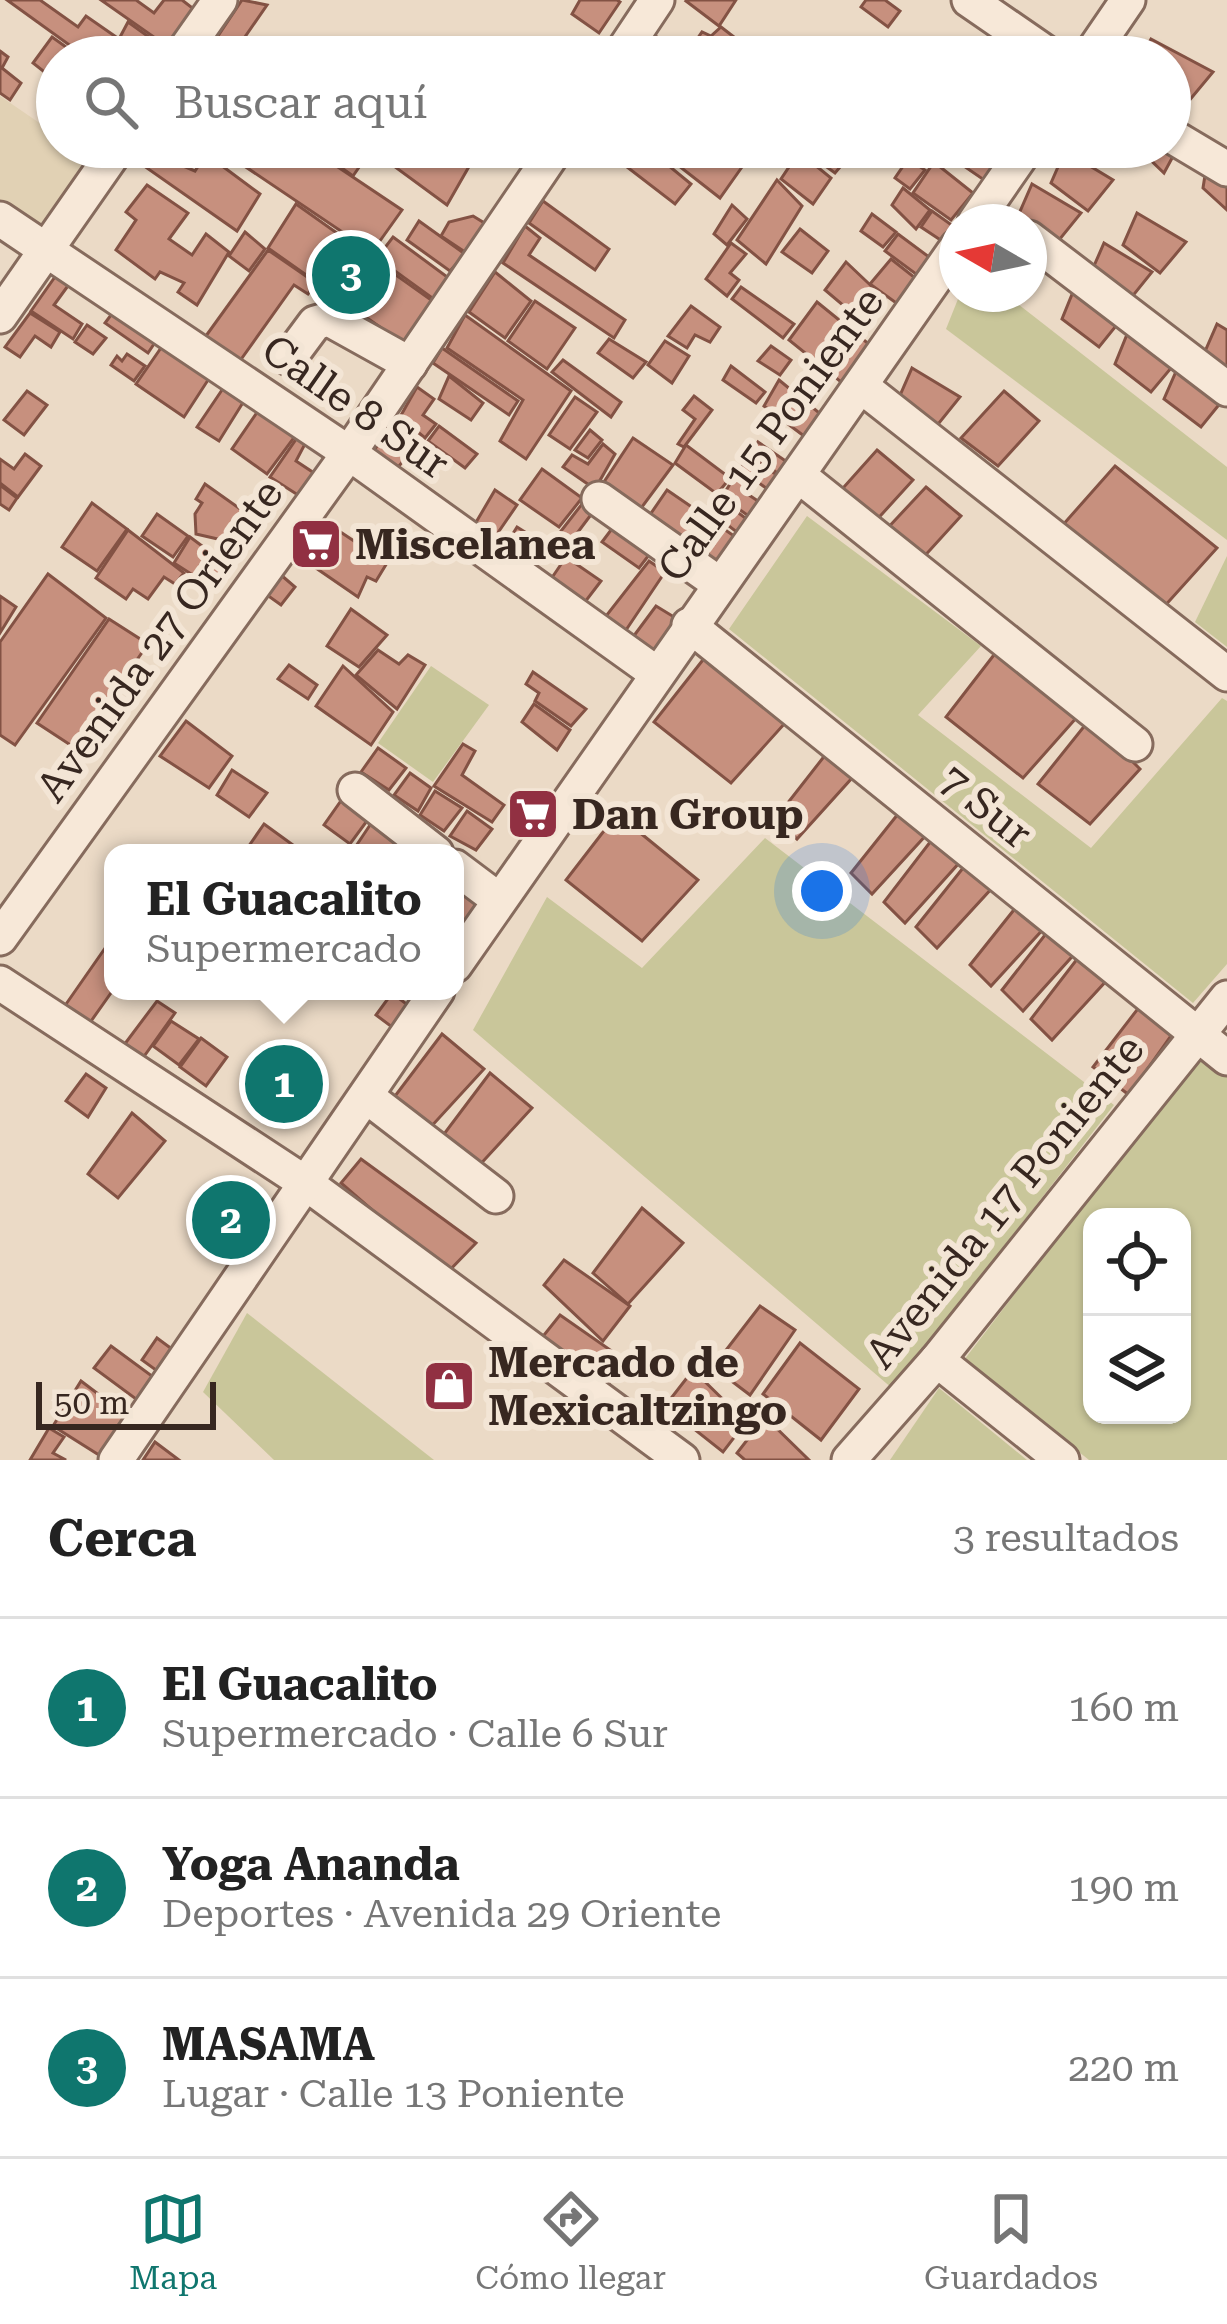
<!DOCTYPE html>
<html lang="es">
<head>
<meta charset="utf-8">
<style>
	:root { --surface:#fff; --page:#f2f2f2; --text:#222; --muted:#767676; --line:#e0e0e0; --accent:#0f766e }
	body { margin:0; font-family:"Roboto Serif",serif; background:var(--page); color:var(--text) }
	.controls { position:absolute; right:36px; bottom:36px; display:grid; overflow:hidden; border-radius:24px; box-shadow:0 3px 9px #0004 }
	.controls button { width:108px; height:108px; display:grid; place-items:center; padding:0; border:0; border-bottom:3px solid var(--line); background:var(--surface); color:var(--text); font:60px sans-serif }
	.compass { position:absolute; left:939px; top:204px; width:108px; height:108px; border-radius:50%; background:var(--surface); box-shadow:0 3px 9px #0004; rotate:279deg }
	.scale { position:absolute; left:36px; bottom:30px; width:180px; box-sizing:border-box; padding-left:12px; border:6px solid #372720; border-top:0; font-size:33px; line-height:42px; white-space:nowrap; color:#372720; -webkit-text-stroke:9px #f3e5d5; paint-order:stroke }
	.you { position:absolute; left:822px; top:891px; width:42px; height:42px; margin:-30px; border:9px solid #fff; border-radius:50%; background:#1a73e8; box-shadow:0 0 0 18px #1a73e833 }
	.badge { display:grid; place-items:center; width:78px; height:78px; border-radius:50%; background:var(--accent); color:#fff; font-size:39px; font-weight:700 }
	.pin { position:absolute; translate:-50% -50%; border:6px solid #fff; box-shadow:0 3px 12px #0006 }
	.popup { position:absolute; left:104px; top:844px; width:360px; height:156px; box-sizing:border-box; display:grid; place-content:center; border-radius:24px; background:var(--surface); filter:drop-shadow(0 3px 9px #0005); font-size:39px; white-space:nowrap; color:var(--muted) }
	.popup b { font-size:45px; color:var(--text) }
	.popup::after { content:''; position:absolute; left:50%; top:100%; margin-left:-24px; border:24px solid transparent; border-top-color:var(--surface) }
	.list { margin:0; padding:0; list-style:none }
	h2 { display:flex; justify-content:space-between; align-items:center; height:156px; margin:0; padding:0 48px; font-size:51px }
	h2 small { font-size:39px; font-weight:400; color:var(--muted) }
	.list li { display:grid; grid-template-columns:78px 1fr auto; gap:36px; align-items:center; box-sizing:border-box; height:180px; padding:0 48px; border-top:3px solid var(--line) }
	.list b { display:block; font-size:45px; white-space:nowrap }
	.list p { margin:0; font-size:39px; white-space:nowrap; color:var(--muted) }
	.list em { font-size:39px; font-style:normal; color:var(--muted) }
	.icon { flex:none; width:66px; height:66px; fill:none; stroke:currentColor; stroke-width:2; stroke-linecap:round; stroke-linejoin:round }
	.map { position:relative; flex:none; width:1227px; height:1460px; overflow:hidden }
	.search { position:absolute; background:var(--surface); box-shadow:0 3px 9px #0004; left:36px; right:36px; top:36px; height:132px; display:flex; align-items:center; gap:30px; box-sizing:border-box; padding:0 42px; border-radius:66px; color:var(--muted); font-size:45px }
	.sheet { height:696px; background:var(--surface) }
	nav { display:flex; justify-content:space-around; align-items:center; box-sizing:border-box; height:168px; border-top:3px solid var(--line); background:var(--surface); font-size:33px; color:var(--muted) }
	nav a { display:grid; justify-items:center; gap:6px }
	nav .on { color:var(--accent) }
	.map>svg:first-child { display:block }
	.farmland { fill:#e1d1b4 }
	.green { fill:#c9c69a; fill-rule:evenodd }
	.building { fill:#c7907e; stroke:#835244; stroke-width:3 }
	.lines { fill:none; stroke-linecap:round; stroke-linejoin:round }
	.minor-casing { stroke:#866b5d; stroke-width:39 }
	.minor { stroke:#f7e8d8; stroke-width:33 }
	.labels { text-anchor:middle; stroke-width:12; stroke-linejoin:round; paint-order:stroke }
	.street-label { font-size:42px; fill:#372720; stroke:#f3e5d5 }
	.poi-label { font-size:42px; font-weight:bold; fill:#372720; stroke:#f3e5d5; text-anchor:start }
</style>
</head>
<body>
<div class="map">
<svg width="1227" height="1460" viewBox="0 0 1227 1460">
	<rect width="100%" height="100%" fill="#ebdac6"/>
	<polygon class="farmland" points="0,96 57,135 57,147 74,147 90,159 42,229 0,200"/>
	<g class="green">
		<polygon points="960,294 1005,294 1227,467 1227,540 946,329"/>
		<polygon points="807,516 981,646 918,715 1091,848 1222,698 1227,701 1227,964 1193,1003 729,629"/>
		<polygon points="1227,556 1227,647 1195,622"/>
		<polygon points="431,666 489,705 433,782 378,743"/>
		<polygon points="765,838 1114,1105 893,1389 473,1030 547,897 642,968"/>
		<path d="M1201 1052 1227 1076V1460H1089L964 1360ZM1092 1217H1182V1415H1092Z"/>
		<polygon points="247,1313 434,1460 274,1460 203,1392"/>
		<polygon points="939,1388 1027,1460 890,1460"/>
	</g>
	<g class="building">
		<polygon points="7,0 40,0 78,27 86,16 119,39 128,22 167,50 163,57 86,57"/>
		<polygon points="101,0 136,0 154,13 164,0 182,0 195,10 168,47"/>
		<polygon points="242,0 267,5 231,57 204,57"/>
		<polygon points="580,0 617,0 620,2 599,33 572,14"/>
		<polygon points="736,0 719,26 686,1 687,0"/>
		<polygon points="866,0 885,0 900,11 888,27 861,7"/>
		<polygon points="721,27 760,57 703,57 691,48 702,32 711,36"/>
		<polygon points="52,37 80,57 57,57 57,82 33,63"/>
		<polygon points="657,37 673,48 667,57 644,57"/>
		<polygon points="1151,39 1213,72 1178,114 1170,109 1170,57 1141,57"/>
		<polygon points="0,51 8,57 2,68 21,83 10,100 0,93"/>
		<polygon points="238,147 308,147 402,210 372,252 231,157"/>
		<polygon points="332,147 352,147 366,157 353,176 325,156"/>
		<polygon points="402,147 452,147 471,163 447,205 391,164"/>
		<polygon points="601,147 646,147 691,184 675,204"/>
		<polygon points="694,147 712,147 742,167 720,198 679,166"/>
		<polygon points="719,147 747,147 750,149 742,162"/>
		<polygon points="830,147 846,160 835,173 802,149"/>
		<polygon points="960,147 1009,147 987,182 952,158"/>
		<polygon points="1137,147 1178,147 1164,173"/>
		<polygon points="1065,151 1113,180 1088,211 1051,183"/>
		<polygon points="799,152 831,178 813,204 781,179"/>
		<polygon points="153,153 195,171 206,154 260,194 237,231 144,166"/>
		<polygon points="908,159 925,170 910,189 895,178"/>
		<polygon points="934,162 973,193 951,220 913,193"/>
		<polygon points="1206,169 1227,182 1227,210 1203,188"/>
		<polygon points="777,180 802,206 766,264 737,240"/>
		<polygon points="1032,184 1081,213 1055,245 1018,216"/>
		<polygon points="147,185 188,213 169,239 192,255 206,234 229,252 197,305 178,292 184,283 160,272 155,279 116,250 136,220 126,212"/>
		<polygon points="903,188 930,210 916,229 892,205"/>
		<polygon points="543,201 609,249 595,270 529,223"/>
		<polygon points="296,204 434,302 404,344 268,248"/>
		<polygon points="732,205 747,219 727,245 714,234"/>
		<polygon points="932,211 953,226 942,241 921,227"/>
		<polygon points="1137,213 1186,242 1160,273 1123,245"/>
		<polygon points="872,214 896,232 883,247 861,231"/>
		<polygon points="473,216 486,224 465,252 441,236 449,222"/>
		<polygon points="419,221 465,254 450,271 407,240"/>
		<polygon points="525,226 540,238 529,255 625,320 614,338 503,263"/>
		<polygon points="800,229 828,251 812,273 782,252"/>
		<polygon points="245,232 265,249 249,271 229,256"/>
		<polygon points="898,234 933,260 920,277 885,251"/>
		<polygon points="393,237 450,279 435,300 377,258"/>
		<polygon points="731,243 746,254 730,273 739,280 727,296 706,279"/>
		<polygon points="1104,243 1152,272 1127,303 1090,275"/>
		<polygon points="268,250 316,283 308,294 294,285 237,365 203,340"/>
		<polygon points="891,259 919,281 899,305 870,284"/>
		<polygon points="846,262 885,299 864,323 825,290"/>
		<polygon points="495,272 531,301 505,338 469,312"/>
		<polygon points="57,274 70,283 54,305 82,324 73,339 31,311"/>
		<polygon points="741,287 794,324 783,338 732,299"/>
		<polygon points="1075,287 1124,316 1099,347 1062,319"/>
		<polygon points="535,301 575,328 547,369 508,341"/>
		<polygon points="817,302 870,345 841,382 789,340"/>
		<polygon points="691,306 720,327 710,342 695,335 687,348 668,336"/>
		<polygon points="114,311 156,341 148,353 105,323"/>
		<polygon points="30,313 60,332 51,347 35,336 20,357 5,347"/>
		<polygon points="465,315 571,391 526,459 500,441 523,400 447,348"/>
		<polygon points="1217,324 1227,330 1227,375 1203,356"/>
		<polygon points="87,325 106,338 93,354 75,342"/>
		<polygon points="1128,332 1177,361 1151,392 1115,364"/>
		<polygon points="609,339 646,362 633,378 598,353"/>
		<polygon points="665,341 689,356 672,383 648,365"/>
		<polygon points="163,345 210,377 184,417 136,384"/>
		<polygon points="771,346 791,360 780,375 758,361"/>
		<polygon points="442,348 518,401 509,415 433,363"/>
		<polygon points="127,354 145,366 134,381 111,365 117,356 122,361"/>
		<polygon points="563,360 621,402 611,417 552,372"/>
		<polygon points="731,366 765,392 756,403 723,380"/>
		<polygon points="1178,367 1226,396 1201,427 1164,399"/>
		<polygon points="912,368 960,397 935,428 898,400"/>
		<polygon points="449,376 483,403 471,420 439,399"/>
		<polygon points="779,380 823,416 808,439 764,406"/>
		<polygon points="224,387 244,401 219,441 197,427"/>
		<polygon points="417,387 434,399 423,415 436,424 425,438 400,417"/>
		<polygon points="27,391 47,405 24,435 4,420"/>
		<polygon points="1004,391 1039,421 998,466 961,438"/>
		<polygon points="694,396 712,410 684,447 678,444 695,419 683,410"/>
		<polygon points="575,397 597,412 570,449 549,435"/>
		<polygon points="258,411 296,435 267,474 232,449"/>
		<polygon points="397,419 422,439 393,473 369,457"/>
		<polygon points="439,426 477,454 465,468 428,441"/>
		<polygon points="590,430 602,440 588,458 575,450"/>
		<polygon points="297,438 305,444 296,461 314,473 298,495 270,477"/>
		<polygon points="633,438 673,465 636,515 600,488"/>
		<polygon points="758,442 790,464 780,475 751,454"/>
		<polygon points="603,444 615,454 595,489 563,467 572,455 588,464"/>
		<polygon points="686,445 730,478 717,494 675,463"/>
		<polygon points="877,450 913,480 872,525 835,497"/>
		<polygon points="25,454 41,466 18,497 0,483 0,459 14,469"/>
		<polygon points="748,456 780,477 770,491 740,469"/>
		<polygon points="1115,466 1217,548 1162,609 1061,527"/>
		<polygon points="542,469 582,498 559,527 520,500"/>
		<polygon points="738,471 751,480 743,491 761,503 750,517 722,497"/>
		<polygon points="205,484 260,523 244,545 196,534 195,514 202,503 196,499"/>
		<polygon points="0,485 17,498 9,510 0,504"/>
		<polygon points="926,487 961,516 920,561 883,533"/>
		<polygon points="495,490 517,505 495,537 475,524"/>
		<polygon points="667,490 737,538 711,570 645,522"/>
		<polygon points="717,497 748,520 738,533 708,510"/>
		<polygon points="92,503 127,529 97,571 62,547"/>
		<polygon points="582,504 593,512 563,552 551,544"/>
		<polygon points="157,514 188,536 173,557 142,536"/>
		<polygon points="321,519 387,563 376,581 367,577 358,597 297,555"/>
		<polygon points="614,526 652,551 639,568 602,542"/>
		<polygon points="517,527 544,544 531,564 504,548"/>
		<polygon points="128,530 184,573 175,584 164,577 148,599 133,589 126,599 96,578"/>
		<polygon points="190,537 229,566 213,588 174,563"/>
		<polygon points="566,557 601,581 585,602 551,579"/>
		<polygon points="649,561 665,572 624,633 606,616"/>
		<polygon points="48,574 106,618 15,745 0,735 0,642"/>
		<polygon points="281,575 295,587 281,605 267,595"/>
		<polygon points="0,596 16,607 0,633"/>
		<polygon points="656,606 679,620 653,651 633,637"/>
		<polygon points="351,609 387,635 359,667 327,646"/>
		<polygon points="109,619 148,644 75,748 37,723"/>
		<polygon points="378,650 399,664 408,655 425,665 397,709 356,675"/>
		<polygon points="997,651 1078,716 1023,778 946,717"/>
		<polygon points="706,656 786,722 731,783 654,722"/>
		<polygon points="289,665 317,685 308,699 278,679"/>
		<polygon points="343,666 393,712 371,745 316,706"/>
		<polygon points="533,672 586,709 571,726 535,701 539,693 526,684"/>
		<polygon points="534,704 570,730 557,750 522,722"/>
		<polygon points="1090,719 1140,769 1090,824 1038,784"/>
		<polygon points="186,721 232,756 209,788 160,756"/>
		<polygon points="463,744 475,751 462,775 504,805 492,822 434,786"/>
		<polygon points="378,748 406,768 389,790 361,772"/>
		<polygon points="826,754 852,778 797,839 776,818"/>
		<polygon points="232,770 267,793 249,817 217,795"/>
		<polygon points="410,773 431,788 418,811 394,795"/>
		<polygon points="435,791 462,808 444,831 420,815"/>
		<polygon points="538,794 551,804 533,832 519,819"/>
		<polygon points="345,795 372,814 350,844 324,825"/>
		<polygon points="902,809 928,833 872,894 851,873"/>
		<polygon points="467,811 492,829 476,850 450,836"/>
		<polygon points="617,814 698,880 642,941 566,880"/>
		<polygon points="376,816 402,834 388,853 366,853 356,846"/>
		<polygon points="264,824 304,853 244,853"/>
		<polygon points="934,837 960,862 905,923 884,902"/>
		<polygon points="967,863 993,887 937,948 916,927"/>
		<polygon points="455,885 487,899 470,925 455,915"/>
		<polygon points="1021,901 1047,925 991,986 970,965"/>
		<polygon points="1052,926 1078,950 1023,1011 1002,990"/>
		<polygon points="108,944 113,947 113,990 89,1024 64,1007"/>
		<polygon points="1081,954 1108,979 1052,1040 1031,1019"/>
		<polygon points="392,993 413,1009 396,1030 376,1015"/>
		<polygon points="157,1001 175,1013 140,1062 121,1049"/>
		<polygon points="1140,1006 1175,1030 1129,1095 1093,1067"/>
		<polygon points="171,1021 199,1039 179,1065 153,1046"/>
		<polygon points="442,1034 484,1069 428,1130 392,1100"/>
		<polygon points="201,1038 227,1057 206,1086 180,1067"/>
		<polygon points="490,1073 532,1108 476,1169 441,1138"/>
		<polygon points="86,1074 106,1088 88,1117 66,1101"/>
		<polygon points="132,1113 165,1141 118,1198 88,1174"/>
		<polygon points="361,1159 476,1243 446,1274 341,1183"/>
		<polygon points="642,1208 683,1243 628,1304 593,1273"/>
		<polygon points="564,1260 630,1306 603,1341 544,1285"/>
		<polygon points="760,1306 795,1330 750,1395 713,1367"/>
		<polygon points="560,1315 626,1361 599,1396 540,1340"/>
		<polygon points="157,1338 176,1352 160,1373 142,1360"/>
		<polygon points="800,1343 859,1389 821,1440 763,1394"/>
		<polygon points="111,1346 156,1379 140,1402 94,1368"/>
		<polygon points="693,1370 746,1422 723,1452 665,1406"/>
		<polygon points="81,1381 130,1418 99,1455 53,1426"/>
		<polygon points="765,1417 809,1460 745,1460 737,1453"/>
		<polygon points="49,1428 64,1437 53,1453 66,1460 30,1460"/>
		<polygon points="155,1442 179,1460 143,1460"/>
	</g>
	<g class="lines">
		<g class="minor-casing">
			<g id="minor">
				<polyline points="969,0 1052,57"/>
				<polyline points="180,57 220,0"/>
				<polyline points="619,57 657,0"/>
				<polyline points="1089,57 1128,0"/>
				<polyline points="1170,135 1227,169"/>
				<polyline points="0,219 349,453 656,673"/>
				<polyline points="975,222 1027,147"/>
				<polyline points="1029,238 1227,389"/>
				<polyline points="0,316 118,147"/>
				<polyline points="289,358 315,323 329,319 410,364"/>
				<polyline points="861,386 1227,674"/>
				<polyline points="798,475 1135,744"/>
				<polyline points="599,499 718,583"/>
				<polyline points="689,625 1227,1058"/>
				<polyline points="355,790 436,853"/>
				<polyline points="455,867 499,900"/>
				<polyline points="0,938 349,453 557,147"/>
				<polyline points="455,965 957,247"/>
				<polyline points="0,983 307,1184 682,1460"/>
				<polyline points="366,1096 496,1196"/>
				<polyline points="937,1360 1062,1460"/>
				<polyline points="116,1460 437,991"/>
				<polyline points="849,1460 937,1360 1227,998"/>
			</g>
		</g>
		<use href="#minor" class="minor"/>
	</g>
	<defs>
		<g id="supermarket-square" transform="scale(2.7)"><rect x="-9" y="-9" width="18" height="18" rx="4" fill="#913042" stroke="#f3e5d5"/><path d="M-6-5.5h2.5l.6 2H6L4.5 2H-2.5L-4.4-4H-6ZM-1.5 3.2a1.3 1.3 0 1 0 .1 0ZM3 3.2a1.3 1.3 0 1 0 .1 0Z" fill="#fff"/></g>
		<g id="shop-square" transform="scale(2.7)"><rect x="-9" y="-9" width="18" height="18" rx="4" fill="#913042" stroke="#f3e5d5"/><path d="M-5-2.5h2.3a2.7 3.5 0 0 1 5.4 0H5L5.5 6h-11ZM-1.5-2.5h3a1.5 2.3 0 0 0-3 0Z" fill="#fff"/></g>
	</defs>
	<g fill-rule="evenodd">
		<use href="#supermarket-square" x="316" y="544"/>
		<use href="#supermarket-square" x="533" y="814"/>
		<use href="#shop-square" x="449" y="1386"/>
	</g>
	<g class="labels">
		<g class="street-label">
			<text transform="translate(356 406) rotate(35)" y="15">Calle 8 Sur</text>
			<text transform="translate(770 434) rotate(-54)" y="15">Calle 15 Poniente</text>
			<text transform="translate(159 640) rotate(-54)" y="15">Avenida 27 Oriente</text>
			<text transform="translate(986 806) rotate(39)" y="15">7 Sur</text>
			<text transform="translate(1004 1201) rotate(-51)" y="15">Avenida 17 Poniente</text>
		</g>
		<g class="poi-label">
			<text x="355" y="559">Miscelanea</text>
			<text x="572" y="829">Dan Group</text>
			<text x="488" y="1377">Mercado de<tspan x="488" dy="48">Mexicaltzingo</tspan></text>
		</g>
	</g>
</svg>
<div class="controls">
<button><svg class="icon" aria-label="locate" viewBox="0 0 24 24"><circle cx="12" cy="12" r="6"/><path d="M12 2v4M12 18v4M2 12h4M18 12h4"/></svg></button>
<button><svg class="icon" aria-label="layers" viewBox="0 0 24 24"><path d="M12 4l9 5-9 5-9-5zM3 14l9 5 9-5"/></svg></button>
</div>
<svg class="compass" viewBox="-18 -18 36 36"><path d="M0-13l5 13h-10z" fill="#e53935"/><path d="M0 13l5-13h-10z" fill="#767676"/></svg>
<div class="scale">50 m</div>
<div class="you"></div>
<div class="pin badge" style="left:284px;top:1084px">1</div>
<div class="popup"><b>El Guacalito</b>Supermercado</div>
<div class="pin badge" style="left:231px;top:1220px">2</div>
<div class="pin badge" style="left:351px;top:275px">3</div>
<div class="search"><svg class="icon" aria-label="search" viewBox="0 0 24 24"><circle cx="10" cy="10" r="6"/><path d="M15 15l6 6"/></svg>Buscar aquí</div>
</div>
<section class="sheet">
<h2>Cerca<small>3 resultados</small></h2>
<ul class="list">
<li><span class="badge">1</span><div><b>El Guacalito</b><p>Supermercado · Calle 6 Sur</p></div><em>160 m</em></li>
<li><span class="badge">2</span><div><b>Yoga Ananda</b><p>Deportes · Avenida 29 Oriente</p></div><em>190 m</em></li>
<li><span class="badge">3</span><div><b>MASAMA</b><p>Lugar · Calle 13 Poniente</p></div><em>220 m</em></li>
</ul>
</section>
<nav>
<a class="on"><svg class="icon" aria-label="map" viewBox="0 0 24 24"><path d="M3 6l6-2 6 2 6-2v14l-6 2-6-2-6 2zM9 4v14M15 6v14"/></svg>Mapa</a>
<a><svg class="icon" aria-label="directions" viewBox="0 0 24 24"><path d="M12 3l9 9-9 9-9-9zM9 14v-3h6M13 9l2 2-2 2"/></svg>Cómo llegar</a>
<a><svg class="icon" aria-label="saved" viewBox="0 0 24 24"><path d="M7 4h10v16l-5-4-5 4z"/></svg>Guardados</a>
</nav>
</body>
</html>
